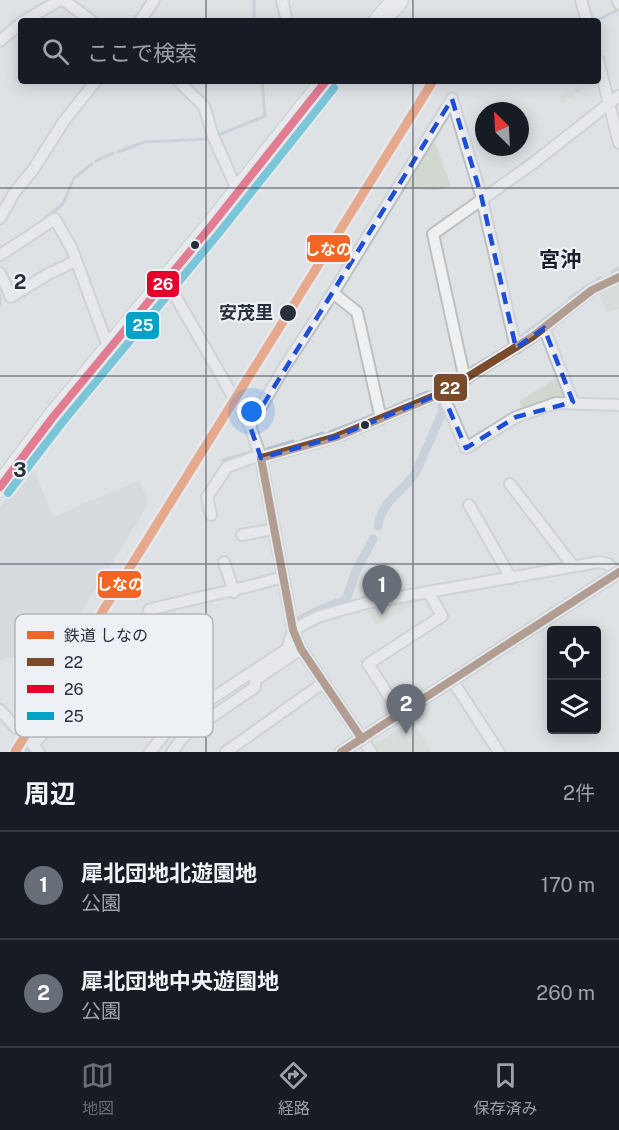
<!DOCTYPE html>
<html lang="ja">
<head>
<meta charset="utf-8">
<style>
	:root { --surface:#171b24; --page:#242831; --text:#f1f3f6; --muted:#9ea1a6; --line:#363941; --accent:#686e77 }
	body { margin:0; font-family:"Public Sans","Noto Sans JP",sans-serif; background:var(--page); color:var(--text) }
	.controls { position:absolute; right:18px; bottom:18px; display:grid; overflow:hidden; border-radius:6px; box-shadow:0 3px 15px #0003 }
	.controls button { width:54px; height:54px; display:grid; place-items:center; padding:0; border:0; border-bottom:2px solid var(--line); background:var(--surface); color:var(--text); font:30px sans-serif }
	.compass { position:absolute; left:475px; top:102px; width:54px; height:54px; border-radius:50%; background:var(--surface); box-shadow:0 3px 15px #0003; rotate:336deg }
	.you { position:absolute; left:252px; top:412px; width:21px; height:21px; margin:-15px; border:4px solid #fff; border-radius:50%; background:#1a73e8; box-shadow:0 0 0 9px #1a73e833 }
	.badge { display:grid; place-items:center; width:39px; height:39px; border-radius:50%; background:var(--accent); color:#fff; font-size:20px; font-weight:700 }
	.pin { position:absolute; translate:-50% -50px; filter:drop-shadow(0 2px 3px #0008) }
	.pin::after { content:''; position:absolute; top:32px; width:21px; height:18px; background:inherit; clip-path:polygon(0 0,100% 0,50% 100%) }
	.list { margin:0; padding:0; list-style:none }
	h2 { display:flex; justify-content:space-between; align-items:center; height:78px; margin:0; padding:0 24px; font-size:26px }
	h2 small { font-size:20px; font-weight:400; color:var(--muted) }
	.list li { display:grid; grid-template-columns:39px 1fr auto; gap:18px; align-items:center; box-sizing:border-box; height:108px; padding:0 24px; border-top:2px solid var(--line) }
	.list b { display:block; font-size:22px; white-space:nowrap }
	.list p { margin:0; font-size:20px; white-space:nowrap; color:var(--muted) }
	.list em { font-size:20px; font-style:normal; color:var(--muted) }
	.icon { flex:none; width:33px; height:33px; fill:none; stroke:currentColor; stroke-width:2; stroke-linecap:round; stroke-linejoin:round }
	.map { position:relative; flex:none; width:619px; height:752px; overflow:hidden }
	.search { position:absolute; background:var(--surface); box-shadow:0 3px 15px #0003; left:18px; right:18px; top:18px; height:66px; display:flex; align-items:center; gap:15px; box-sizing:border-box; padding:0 21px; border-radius:6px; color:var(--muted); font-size:22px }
	.sheet { height:294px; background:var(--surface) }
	nav { display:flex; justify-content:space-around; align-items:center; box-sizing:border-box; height:84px; border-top:2px solid var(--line); background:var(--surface); font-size:16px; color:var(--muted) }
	nav a { display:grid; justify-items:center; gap:3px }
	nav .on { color:var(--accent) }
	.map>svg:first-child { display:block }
	.built { fill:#ced1d8 }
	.green { fill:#d0d8d0 }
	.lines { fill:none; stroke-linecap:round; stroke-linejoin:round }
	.stream { stroke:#afbecf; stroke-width:3 }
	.canal { stroke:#afbecf; stroke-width:9 }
	.street-casing { stroke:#bdc0c3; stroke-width:14 }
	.highway-casing { stroke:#b2b5b9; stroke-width:22 }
	.street { stroke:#eff0f1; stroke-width:10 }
	.secondary { stroke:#bdc0c4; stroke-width:15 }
	.highway { stroke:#f3f4f5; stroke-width:20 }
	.bus-1-casing { stroke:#edf0f4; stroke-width:12 }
	.bus-2-casing { stroke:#edf0f4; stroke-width:12 }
	.bus-3-casing { stroke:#edf0f4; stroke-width:12 }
	.bus-1 { stroke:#7a4b2a; stroke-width:8 }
	.bus-2 { stroke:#e4002b; stroke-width:8 }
	.bus-3 { stroke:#02a3c7; stroke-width:8 }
	.rail-1-casing { stroke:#edf0f4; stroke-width:14 }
	.rail-1 { stroke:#f26522; stroke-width:9 }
	.marked { fill:none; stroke:#1d4ed8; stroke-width:4.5; stroke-dasharray:12 8; stroke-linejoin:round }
	.grid { fill:none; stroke:#282f3c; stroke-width:1.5; stroke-opacity:0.55 }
	.bus-dot { fill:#282f3c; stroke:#edf0f4; stroke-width:2 }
	.labels { text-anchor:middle; stroke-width:4.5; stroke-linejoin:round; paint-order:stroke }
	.stop-label { font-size:18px; font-weight:bold; fill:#282f3c; stroke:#edf0f4; text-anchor:end }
	.quarter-label { font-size:21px; font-weight:bold; fill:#1a202d; stroke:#edf0f4 }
	.key { fill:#edf0f4; stroke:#b2b6bd; stroke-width:1.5 }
	.key-label { font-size:16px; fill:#282f3c }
	.grid-label { font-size:20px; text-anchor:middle; font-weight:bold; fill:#282f3c; stroke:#edf0f4; stroke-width:4.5; stroke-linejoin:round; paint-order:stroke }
	.line-badge { stroke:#edf0f4; stroke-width:2 }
	.badge-label { font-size:16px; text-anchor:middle; font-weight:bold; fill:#fff }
</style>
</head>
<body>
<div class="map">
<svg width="619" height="752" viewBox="0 0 619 752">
	<rect width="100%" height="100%" fill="#dfe2e5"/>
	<polygon class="built" points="33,467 53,517 139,480 149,503 66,637 14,656 0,660 0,507"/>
	<g class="green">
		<polygon points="589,84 561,105 559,96"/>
		<path d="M433 138 451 186C435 193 420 190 404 186Z"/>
		<polygon points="619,285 619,309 607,313 599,295"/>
		<polygon points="559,376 567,395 564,398 521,410 520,401"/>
		<polygon points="420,597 421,601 376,625 364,607"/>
		<polygon points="412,721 432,752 375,752 371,746"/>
	</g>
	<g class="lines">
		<g class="stream">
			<polyline points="254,0 254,21"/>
			<polyline points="595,21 616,11"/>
			<polyline points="221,134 265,116 262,81"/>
			<polyline points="118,152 144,142 208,139"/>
			<polyline points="96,161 113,153"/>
			<polyline points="38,224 63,204 74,178 92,164"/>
			<polyline points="612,272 619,268"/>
			<polyline points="0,296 0,305"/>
			<polyline points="569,298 600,278"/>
			<polyline points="519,338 560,307"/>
			<polyline points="472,367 508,346"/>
			<polyline points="435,387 458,375"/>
			<polyline points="417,396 427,392"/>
			<polyline points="384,411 410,399"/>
			<polyline points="330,432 376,414"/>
			<polyline points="303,440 323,433"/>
			<polyline points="267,449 293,441"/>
			<polyline points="223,460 253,451"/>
		</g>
		<g class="canal">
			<path d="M378 526C382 499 403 493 416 472L443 411 442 405"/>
			<polyline points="298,621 315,612 346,600 356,571 373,539"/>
			<polyline points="25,745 32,752"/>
		</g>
		<g class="street-casing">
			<g id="street">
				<polyline points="63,0 92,21"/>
				<polyline points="282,0 287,21"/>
				<polyline points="581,0 587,21"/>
				<polyline points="618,0 619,4"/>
				<polyline points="24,21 60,0"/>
				<polyline points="140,21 154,0"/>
				<polyline points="0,41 21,23"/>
				<polyline points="598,60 619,143"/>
				<polyline points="178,81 204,106 213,136 238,192"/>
				<polyline points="452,99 481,195 516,348"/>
				<polyline points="0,218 14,193 33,170 64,121 96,81"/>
				<polyline points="0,255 55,219 72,249 106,341 111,345"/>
				<polyline points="0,273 11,297 48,274 76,261"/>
				<polyline points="166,280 250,426 261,458 293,630 301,649 371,752"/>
				<polyline points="333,293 357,312 381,419"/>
				<polyline points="544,328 573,402"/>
				<polyline points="465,380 433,234 532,164 619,96"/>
				<polyline points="442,393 466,448 516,417 556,403 619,405"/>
				<polyline points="250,426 283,369 333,293 452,99"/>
				<polyline points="261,458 336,437 442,393 532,337 592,290 619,277"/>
				<polyline points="510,484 573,566"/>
				<polyline points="469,505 511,578"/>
				<polyline points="211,515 207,497 227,467 260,455"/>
				<polyline points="242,535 274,529"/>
				<polyline points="224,562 234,592"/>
				<polyline points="452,680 499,752"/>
				<polyline points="0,710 16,728"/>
				<polyline points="400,713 368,664 442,616 429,593"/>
				<path d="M39 752 33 745 42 734 165 672 149 610C194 598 239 590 283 577"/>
				<polyline points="150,752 173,724 287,649 293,630 317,617 366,603 599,562 608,564 619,574"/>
				<polyline points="172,752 184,736 255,687 255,680 301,649"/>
				<polyline points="226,752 323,683"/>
			</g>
		</g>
		<g class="highway-casing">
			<g id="highway">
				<polyline points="379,21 398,0"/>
				<polyline points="0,487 53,417 211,226 326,81"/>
			</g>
		</g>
		<use href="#street" class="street"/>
		<polyline class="secondary" points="341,752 619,572"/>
		<use href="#highway" class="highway"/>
		<g class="bus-1-casing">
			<g id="bus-1">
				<polyline points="261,458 336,437 442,393 532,337 592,290 619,277"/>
				<polyline points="261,458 293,630 301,649 362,739"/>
				<polyline points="341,752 619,572"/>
			</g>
		</g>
		<g class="bus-2-casing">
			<polyline id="bus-2" points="0,487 53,417 211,226 326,81"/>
		</g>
		<g class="bus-3-casing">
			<polyline id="bus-3" points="8,493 61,424 219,233 334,88"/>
		</g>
		<use href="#bus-1" class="bus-1"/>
		<use href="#bus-2" class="bus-2"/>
		<use href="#bus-3" class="bus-3"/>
		<g class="rail-1-casing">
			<polyline id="rail-1" points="15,752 433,81"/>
		</g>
		<use href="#rail-1" class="rail-1"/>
	</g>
	<path d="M0 0H619V752H0ZM452 99 481 195 516 348 544 328 573 402 516 417 466 448 442 393 336 437 261 458 250 426Z" fill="#dfe2e5" fill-opacity=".55" fill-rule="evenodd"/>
	<path class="marked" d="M452 99 481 195 516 348 544 328 573 402 516 417 466 448 442 393 336 437 261 458 250 426Z"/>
	<path class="grid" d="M206 0V21M413 0V21M206 81V752M413 81V752M0 188H619M0 376H619M0 564H619"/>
	<g class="bus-dot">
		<circle cx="195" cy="245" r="5"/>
		<circle cx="288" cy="313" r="9"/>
		<circle cx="365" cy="425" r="5"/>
	</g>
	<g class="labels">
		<g class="stop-label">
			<text x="273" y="319">安茂里</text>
		</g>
		<g class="quarter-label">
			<text x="560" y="267">宮沖</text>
		</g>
	</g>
	<rect x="15" y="614" width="198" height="123" rx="9" class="key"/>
	<rect x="27" y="631" width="27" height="8" fill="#f26522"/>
	<rect x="27" y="658" width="27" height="8" fill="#7a4b2a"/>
	<rect x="27" y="685" width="27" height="8" fill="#e4002b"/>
	<rect x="27" y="712" width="27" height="8" fill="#02a3c7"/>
	<g class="key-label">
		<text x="64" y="641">鉄道 しなの</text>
		<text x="64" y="668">22</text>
		<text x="64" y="695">26</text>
		<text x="64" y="722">25</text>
	</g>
	<g class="grid-label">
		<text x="20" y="289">2</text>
		<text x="20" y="477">3</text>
	</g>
	<g class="line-badge">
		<rect x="306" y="234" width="45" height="29" rx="6" fill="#f26522"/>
		<rect x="146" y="270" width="34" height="28" rx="6" fill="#e4002b"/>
		<rect x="125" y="311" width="35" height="29" rx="6" fill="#02a3c7"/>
		<rect x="433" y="373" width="35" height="29" rx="6" fill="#7a4b2a"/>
		<rect x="97" y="570" width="45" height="29" rx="6" fill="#f26522"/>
	</g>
	<g class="badge-label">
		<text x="328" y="255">しなの</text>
		<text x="163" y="290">26</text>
		<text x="143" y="331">25</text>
		<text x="450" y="394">22</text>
		<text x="120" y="590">しなの</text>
	</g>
</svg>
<div class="controls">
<button><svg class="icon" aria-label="locate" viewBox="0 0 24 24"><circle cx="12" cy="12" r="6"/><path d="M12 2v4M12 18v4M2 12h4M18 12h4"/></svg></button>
<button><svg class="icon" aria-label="layers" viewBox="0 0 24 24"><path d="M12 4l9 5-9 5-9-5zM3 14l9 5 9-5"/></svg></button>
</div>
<svg class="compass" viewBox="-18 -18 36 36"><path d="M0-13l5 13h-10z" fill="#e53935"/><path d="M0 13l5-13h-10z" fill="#9ea1a6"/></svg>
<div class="you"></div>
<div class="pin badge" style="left:382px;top:615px">1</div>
<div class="pin badge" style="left:406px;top:734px">2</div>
<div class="search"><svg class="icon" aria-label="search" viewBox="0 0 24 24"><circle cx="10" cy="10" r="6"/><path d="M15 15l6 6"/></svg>ここで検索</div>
</div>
<section class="sheet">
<h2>周辺<small>2件</small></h2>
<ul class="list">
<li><span class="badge">1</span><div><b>犀北団地北遊園地</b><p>公園</p></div><em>170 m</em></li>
<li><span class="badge">2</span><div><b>犀北団地中央遊園地</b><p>公園</p></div><em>260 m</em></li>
</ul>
</section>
<nav>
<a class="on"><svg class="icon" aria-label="map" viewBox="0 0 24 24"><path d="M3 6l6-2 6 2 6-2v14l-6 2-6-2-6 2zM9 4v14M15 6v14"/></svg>地図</a>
<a><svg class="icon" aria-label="directions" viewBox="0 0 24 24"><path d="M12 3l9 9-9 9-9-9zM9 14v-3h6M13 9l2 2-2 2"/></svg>経路</a>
<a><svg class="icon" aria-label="saved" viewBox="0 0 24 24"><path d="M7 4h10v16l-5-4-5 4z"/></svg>保存済み</a>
</nav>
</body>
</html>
